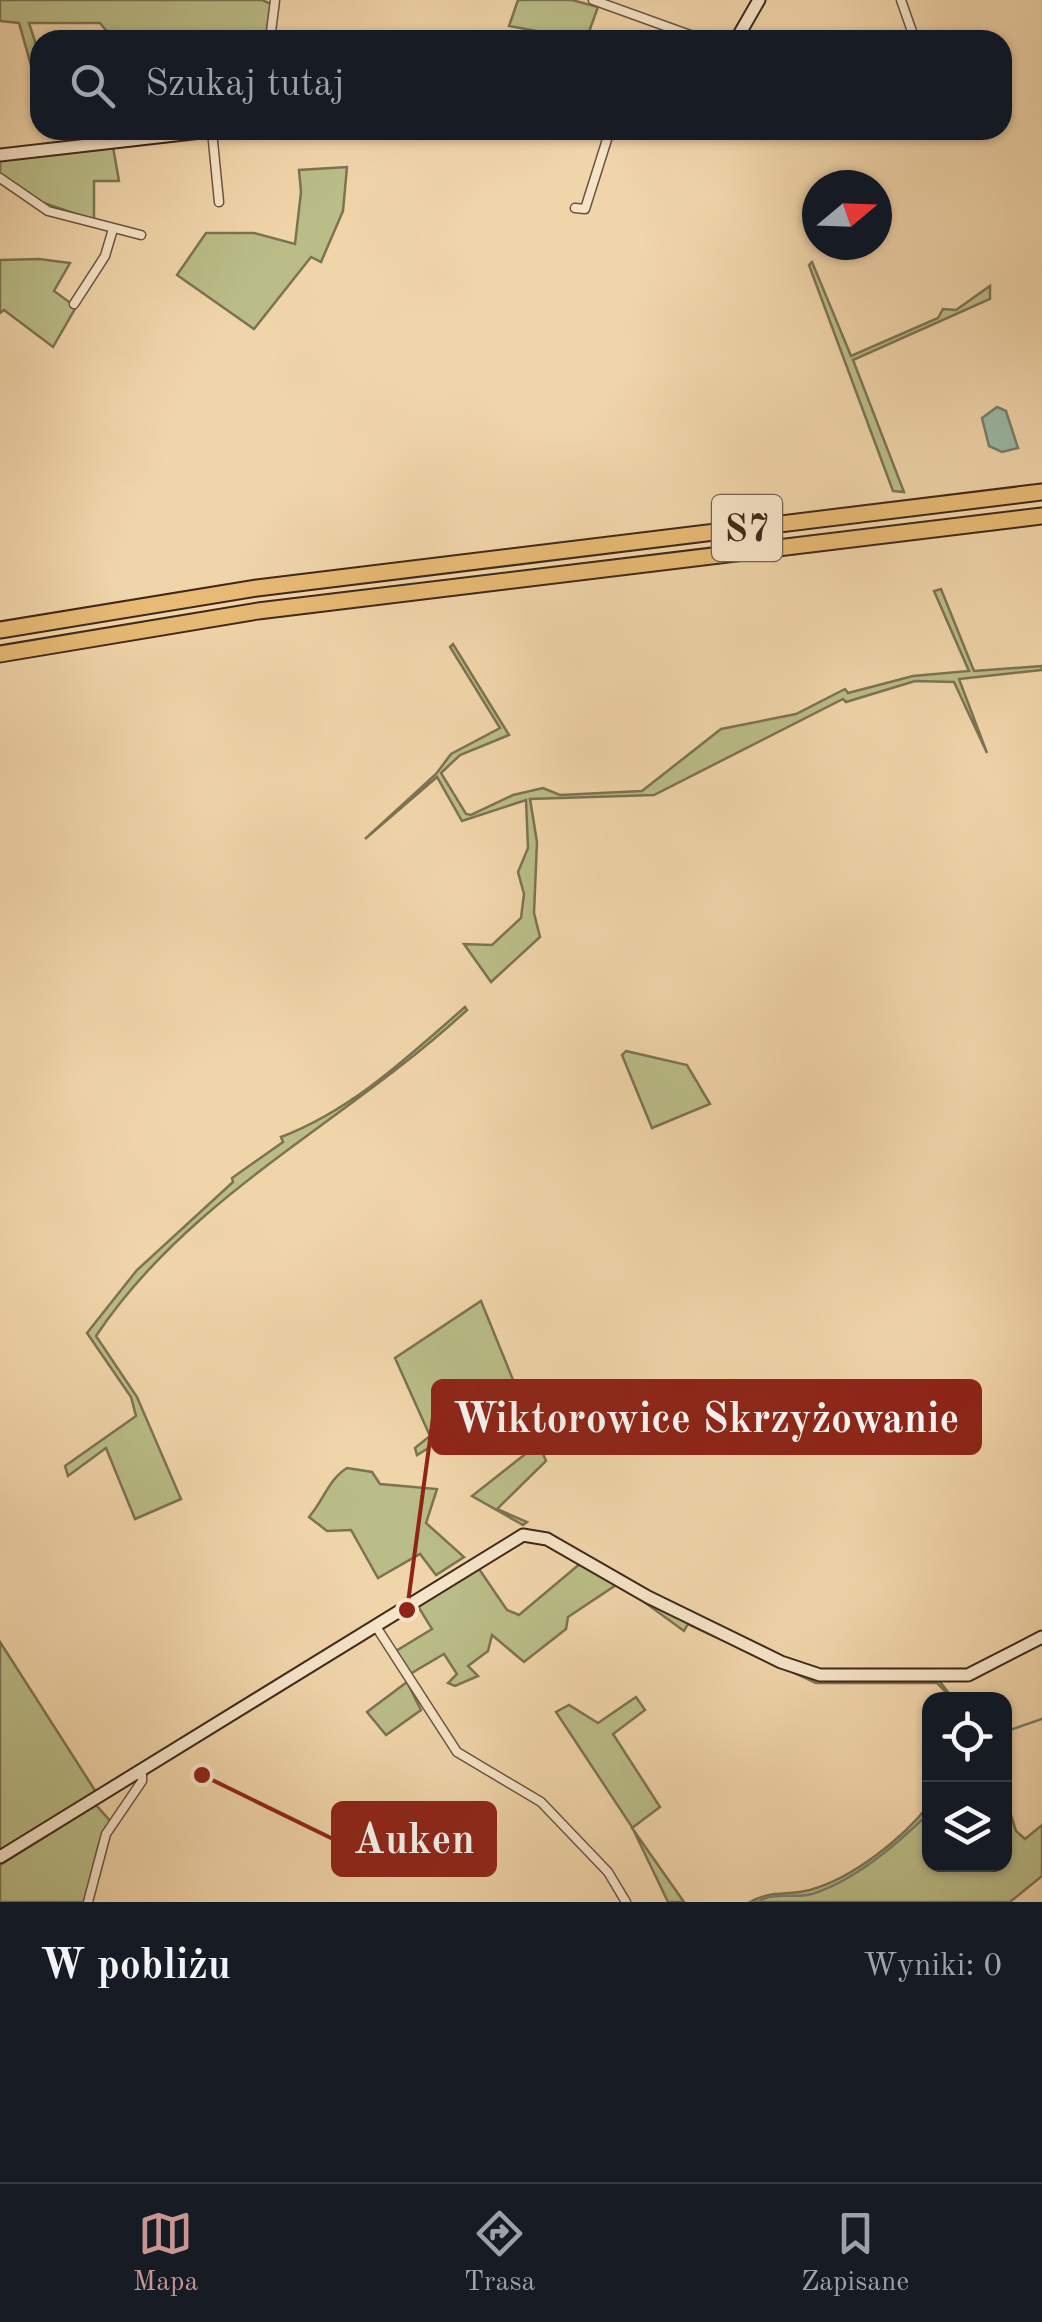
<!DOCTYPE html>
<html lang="pl">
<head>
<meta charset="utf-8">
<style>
	:root { --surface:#171b24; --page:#20242c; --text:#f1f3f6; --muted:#9ea1a6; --line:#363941; --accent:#c59692 }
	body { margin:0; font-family:"Old Standard TT",serif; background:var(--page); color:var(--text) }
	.controls { position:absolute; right:30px; bottom:30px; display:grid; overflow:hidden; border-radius:20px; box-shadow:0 2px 8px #0004 }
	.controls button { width:90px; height:90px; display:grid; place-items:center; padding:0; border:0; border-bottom:2px solid var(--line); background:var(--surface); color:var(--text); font:50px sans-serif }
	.compass { position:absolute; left:802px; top:170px; width:90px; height:90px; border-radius:50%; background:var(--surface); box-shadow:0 2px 8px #0004; rotate:71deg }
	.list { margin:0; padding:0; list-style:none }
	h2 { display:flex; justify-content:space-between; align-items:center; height:130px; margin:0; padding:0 40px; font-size:42px }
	h2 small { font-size:32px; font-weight:400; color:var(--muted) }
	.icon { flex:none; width:55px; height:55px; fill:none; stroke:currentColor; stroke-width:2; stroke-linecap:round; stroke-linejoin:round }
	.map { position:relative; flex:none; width:1042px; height:1902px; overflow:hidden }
	.search { position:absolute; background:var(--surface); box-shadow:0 2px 8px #0004; left:30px; right:30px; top:30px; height:110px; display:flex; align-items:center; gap:25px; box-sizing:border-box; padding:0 35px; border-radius:30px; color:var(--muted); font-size:38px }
	.sheet { height:280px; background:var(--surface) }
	nav { display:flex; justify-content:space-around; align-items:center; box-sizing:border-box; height:140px; border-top:2px solid var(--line); background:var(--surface); font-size:28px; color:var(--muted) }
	nav a { display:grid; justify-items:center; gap:5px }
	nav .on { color:var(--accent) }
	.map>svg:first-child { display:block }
	.green { fill:#babd88; stroke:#7c7351; stroke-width:2.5 }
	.water { fill:#9bb9a6; stroke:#767f6e; stroke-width:2.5 }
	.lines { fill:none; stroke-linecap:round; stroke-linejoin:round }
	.stream { stroke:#767f6e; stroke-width:2.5 }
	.street-casing { stroke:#6c543e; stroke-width:11 }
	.secondary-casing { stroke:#3f291a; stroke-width:15 }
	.highway-casing { stroke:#3f291a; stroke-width:19 }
	.street { stroke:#f6e4c8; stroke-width:8 }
	.secondary { stroke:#f6e4c8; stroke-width:11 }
	.highway { stroke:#e8ba75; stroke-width:15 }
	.labels { text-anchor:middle; stroke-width:10; stroke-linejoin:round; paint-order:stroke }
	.shield { fill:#f6e4c8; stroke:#76614e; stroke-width:2.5 }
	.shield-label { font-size:38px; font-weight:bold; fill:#3f291a }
	.leader { fill:none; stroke:#8f2418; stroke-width:4 }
	.callout-dot { fill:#8f2418; stroke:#f6e4c8; stroke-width:4 }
	.callout { fill:#8f2418; stroke:#8f2418; stroke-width:4 }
	.callout-label { font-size:42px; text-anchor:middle; font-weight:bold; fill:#fff }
</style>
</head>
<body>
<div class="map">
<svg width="1042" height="1902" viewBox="0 0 1042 1902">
	<rect width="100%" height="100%" fill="#f1d5aa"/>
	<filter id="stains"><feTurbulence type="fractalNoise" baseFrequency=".002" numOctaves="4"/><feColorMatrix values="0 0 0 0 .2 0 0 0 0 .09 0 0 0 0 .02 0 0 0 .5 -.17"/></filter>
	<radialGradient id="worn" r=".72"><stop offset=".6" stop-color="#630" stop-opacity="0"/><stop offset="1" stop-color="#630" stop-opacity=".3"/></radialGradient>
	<g class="green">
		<polygon points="0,0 262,0 271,4 266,37 251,32 250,40 114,40 100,23 29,23 40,57 40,97 19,23 0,21"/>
		<polygon points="518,0 572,0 598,7 586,40 509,26"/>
		<polygon points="113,147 119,181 94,181 94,220 29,198 0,174 0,160"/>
		<polygon points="347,167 343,211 321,262 311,257 254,329 177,275 206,233 254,233 295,244 301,192 299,170"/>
		<polygon points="39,259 70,263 54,291 76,307 53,347 4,310 0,313 0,260"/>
		<polygon points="812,262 851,356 938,318 943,309 956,310 990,286 990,299 853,360 904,492 893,491 809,265"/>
		<polygon points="941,589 974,671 1042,666 1042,670 959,679 987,753 954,682 915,681 846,702 843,699 654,795 530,799 537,842 534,913 540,937 491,982 464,944 492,945 521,918 524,894 518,872 528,848 526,800 462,821 437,777 365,839 436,774 451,754 500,728 450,647 453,644 509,735 460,755 441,773 466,814 471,815 513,795 543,788 560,795 642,791 721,729 796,714 845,689 848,693 913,676 969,671 934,591"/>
		<path d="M465 1007 467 1010C345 1123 190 1195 96 1336L137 1397 181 1499 135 1519 106 1448 68 1476 65 1466 136 1416 131 1397 87 1333 137 1270 233 1182 232 1178 283 1142 281 1137C352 1110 408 1057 465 1007Z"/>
		<polygon points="626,1051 687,1065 710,1104 652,1128 622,1055"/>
		<polygon points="481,1301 546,1461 497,1509 527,1522 523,1525 472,1496 533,1448 516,1401 453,1449 445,1438 417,1455 415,1448 430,1436 395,1358"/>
		<path d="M347 1468 372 1472 380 1484 437 1489 426 1523 464 1557 436 1575 420 1554 378 1578 351 1530 327 1531 309 1517C324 1500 328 1480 347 1468Z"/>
		<polygon points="582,1562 619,1583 568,1617 566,1629 524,1662 492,1635 488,1651 468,1666 478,1676 455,1686 448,1683 457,1674 444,1654 410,1674 396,1651 432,1629 416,1603 477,1566 507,1610 519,1615"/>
		<polygon points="625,1588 783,1667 938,1679 953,1699 937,1683 816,1683 688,1624 684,1631"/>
		<polygon points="0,1642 96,1792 0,1851"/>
		<polygon points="407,1682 421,1710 386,1735 367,1712"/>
		<polygon points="636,1697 645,1710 613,1734 660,1807 632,1828 684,1902 668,1902 632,1827 556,1712 569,1705 598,1723"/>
		<path d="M1005 1796 1016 1831 1025 1839 1042 1825V1876L1010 1902H750C771 1890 788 1896 810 1890 853 1878 902 1839 929 1805L930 1864H1004Z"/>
		<polygon points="96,1805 111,1822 99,1844 85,1902 0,1902 0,1865"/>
	</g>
	<polygon class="water" points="997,407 1006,411 1018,448 1002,452 989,446 982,418"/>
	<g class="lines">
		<g class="stream">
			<polyline points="1004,1732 1042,1719"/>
			<path d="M758 1902C773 1891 794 1899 812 1894 856 1880 897 1844 930 1812"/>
		</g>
		<g class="street-casing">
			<g id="street">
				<polyline points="593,0 704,40"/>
				<polyline points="901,0 915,40"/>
				<polyline points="270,40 275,0"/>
				<polyline points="212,131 219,202"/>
				<polyline points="0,178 48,211 141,235"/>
				<polyline points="575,208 585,209 610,130"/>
				<polyline points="74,304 105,256 113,229"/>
				<polyline points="375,1625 457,1752 541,1802 608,1872 626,1902"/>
				<polyline points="88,1902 106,1834 142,1781 142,1771"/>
			</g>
		</g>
		<g class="secondary-casing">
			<g id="secondary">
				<polyline points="736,40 759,0"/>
				<polyline points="0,155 219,130"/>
				<polyline points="0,1857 523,1535 547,1539 648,1597 781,1662 820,1675 968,1675 1042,1637"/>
			</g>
		</g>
		<g class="highway-casing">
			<g id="highway">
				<polyline points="0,630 257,588 1042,492"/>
				<polyline points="0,654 258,611 1042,516"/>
			</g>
		</g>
		<use href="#street" class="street"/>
		<use href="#secondary" class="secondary"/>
		<use href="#highway" class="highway"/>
	</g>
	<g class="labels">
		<rect class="shield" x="712" y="495" width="70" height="66" rx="8"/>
		<g class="shield-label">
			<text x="747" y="541">S7</text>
		</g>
	</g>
	<path class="leader" d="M407 1610L433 1417M202 1775L333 1839"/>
	<g class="callout-dot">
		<circle cx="407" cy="1610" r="10"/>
		<circle cx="202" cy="1775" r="10"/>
	</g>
	<g class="callout">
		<rect x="433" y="1381" width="547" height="72" rx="10"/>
		<rect x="333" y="1803" width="162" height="72" rx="10"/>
	</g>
	<g class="callout-label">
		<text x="706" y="1432">Wiktorowice Skrzyżowanie</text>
		<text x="414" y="1853">Auken</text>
	</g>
	<rect width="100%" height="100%" filter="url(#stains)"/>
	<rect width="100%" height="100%" fill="url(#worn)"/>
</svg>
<div class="controls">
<button><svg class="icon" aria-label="locate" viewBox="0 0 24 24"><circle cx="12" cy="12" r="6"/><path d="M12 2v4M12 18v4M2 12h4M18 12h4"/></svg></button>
<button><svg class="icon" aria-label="layers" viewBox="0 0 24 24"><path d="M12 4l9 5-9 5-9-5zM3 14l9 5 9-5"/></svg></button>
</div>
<svg class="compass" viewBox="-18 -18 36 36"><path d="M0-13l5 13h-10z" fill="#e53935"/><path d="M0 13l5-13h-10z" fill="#9ea1a6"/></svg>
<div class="search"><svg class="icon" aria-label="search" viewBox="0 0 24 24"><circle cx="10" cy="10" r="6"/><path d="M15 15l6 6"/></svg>Szukaj tutaj</div>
</div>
<section class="sheet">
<h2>W pobliżu<small>Wyniki: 0</small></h2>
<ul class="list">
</ul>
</section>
<nav>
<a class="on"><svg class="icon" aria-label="map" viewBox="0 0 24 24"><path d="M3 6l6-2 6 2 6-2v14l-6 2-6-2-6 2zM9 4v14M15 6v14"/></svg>Mapa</a>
<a><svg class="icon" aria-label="directions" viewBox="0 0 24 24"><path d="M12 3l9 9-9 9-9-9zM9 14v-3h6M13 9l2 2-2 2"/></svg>Trasa</a>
<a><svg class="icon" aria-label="saved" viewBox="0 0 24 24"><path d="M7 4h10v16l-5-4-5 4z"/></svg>Zapisane</a>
</nav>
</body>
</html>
